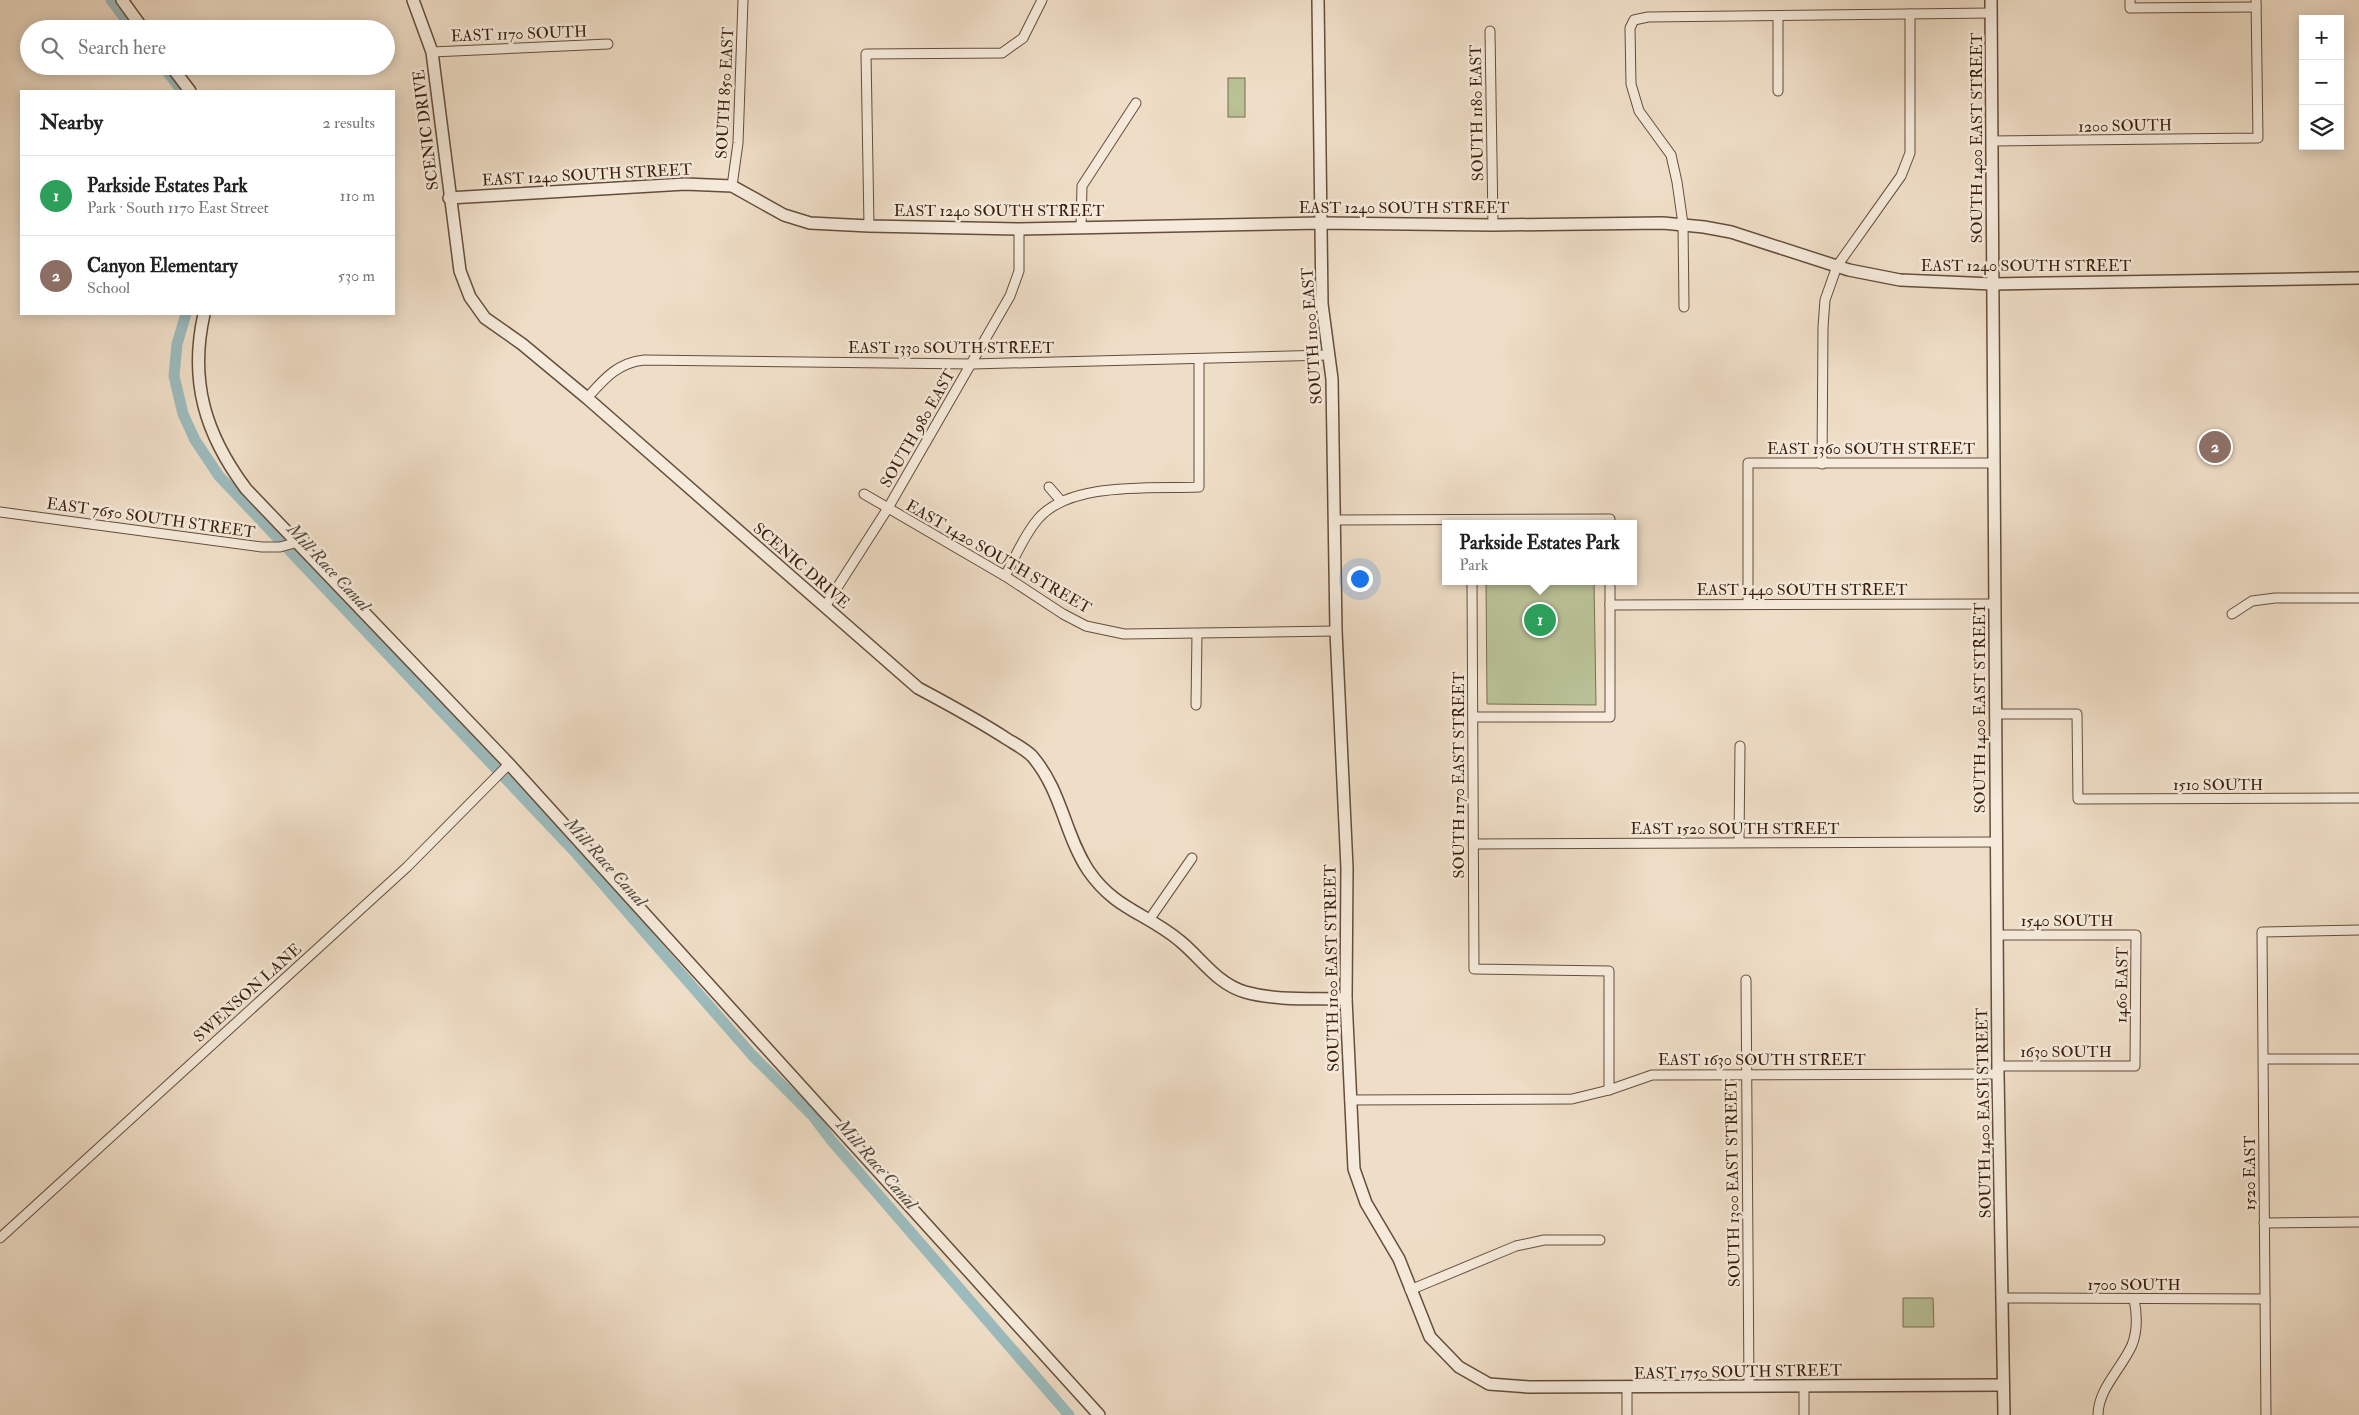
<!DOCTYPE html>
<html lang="en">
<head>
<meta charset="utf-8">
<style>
	:root { --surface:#fff; --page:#f6f6f6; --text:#222; --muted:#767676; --line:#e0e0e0; --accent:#8f2418 }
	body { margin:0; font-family:"IM FELL Double Pica",serif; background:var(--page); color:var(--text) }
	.controls { position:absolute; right:15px; top:15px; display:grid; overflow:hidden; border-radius:0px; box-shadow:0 2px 12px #0003 }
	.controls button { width:45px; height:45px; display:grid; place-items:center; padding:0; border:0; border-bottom:1px solid var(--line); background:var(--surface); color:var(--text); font:25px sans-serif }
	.you { position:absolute; left:1359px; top:578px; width:18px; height:18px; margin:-12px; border:4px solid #fff; border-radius:50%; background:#1a73e8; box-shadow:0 0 0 8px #1a73e833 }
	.badge { display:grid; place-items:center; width:32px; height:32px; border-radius:50%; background:var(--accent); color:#fff; font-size:16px; font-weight:700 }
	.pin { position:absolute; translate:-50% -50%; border:2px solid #fff; box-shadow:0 1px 5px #0006 }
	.popup { position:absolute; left:1442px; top:520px; width:195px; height:65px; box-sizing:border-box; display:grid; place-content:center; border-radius:0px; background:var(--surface); filter:drop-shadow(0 1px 4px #0005); font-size:16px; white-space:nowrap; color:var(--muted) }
	.popup b { font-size:19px; color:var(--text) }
	.popup::after { content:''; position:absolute; left:50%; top:100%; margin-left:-10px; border:10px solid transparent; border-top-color:var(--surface) }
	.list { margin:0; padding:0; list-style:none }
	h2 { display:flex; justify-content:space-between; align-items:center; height:65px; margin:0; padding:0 20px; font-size:21px }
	h2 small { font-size:16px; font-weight:400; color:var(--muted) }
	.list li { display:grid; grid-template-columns:32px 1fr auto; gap:15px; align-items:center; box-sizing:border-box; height:80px; padding:0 20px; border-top:1px solid var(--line) }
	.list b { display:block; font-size:19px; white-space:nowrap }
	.list p { margin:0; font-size:16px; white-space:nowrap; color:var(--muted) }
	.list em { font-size:16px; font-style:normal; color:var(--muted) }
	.icon { flex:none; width:28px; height:28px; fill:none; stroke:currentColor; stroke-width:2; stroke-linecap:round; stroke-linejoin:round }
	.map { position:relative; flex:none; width:2359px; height:1415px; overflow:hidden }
	.search { position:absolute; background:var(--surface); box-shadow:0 2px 12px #0003; left:20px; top:20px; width:375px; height:55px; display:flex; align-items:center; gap:12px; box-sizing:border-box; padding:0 18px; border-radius:28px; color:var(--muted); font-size:19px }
	.panel { position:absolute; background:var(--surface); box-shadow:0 2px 12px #0003; left:20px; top:90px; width:375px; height:225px; border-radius:0px }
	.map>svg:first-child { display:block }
	.green { fill:#b9c196; stroke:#796f50 }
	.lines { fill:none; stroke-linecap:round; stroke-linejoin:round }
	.canal { stroke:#9cbbbd; stroke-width:11 }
	.minor-casing { stroke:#664d3a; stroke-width:11 }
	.tertiary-casing { stroke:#664d3a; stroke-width:14 }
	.minor { stroke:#f5eadb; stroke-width:9 }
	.tertiary { stroke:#f5eadb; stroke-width:11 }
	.labels { text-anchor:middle; stroke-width:5; stroke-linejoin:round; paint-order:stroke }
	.street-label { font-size:16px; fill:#391d0b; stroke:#f5eadb }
	.water-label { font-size:18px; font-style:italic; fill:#574c40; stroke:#f5eadb }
</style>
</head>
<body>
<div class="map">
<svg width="2359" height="1415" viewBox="0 0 2359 1415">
	<rect width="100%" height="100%" fill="#efdec7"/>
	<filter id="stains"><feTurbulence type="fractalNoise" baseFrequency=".004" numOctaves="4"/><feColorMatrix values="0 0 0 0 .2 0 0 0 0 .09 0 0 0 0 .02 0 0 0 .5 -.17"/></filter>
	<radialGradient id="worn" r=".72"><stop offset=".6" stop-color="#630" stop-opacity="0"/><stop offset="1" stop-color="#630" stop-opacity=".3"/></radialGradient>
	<g class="green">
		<rect x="1228" y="78" width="17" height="39"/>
		<polygon points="1486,581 1594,581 1596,705 1487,704"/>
		<polygon points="1903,1298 1933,1298 1934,1327 1903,1327"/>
	</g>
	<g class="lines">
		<g class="canal">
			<polyline points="111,0 133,29"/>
			<polyline points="163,66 182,91"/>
			<polyline points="186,314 177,344 174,376 183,414 195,440 219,476 575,852 752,1055 812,1115 831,1140 1069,1415"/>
		</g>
		<g class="minor-casing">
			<g id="minor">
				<polyline points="2130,0 2130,8 2256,7"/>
				<polyline points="1778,16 1778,91"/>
				<polyline points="1490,31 1493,225"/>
				<polyline points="432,52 608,44"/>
				<polyline points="1992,141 2258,138 2256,0"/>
				<polyline points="732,186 738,143 743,0"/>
				<polyline points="869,226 866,54 1002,53 1023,38 1042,0"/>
				<polyline points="1081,227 1082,186 1136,103"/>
				<polyline points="1684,307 1683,224 1677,182 1671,155 1639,111 1631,84 1630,28 1634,20 1648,17 1991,13"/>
				<path d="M587 398C604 379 617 363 644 360L972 364 1329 355"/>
				<polyline points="1822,464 1823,327 1825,300 1837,266 1901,176 1910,153 1910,14"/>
				<polyline points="1049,487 1061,501"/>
				<polyline points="864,494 1005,576 1063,614 1086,626 1124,634 1336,631"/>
				<polyline points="0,512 262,547 280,547 298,542"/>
				<polyline points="1335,520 1610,519 1610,524"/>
				<path d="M1005 576C1015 558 1024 535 1038 519 1070 481 1152 489 1199 487V359"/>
				<polyline points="1472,581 1474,969 1609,971 1609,1090"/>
				<polyline points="1748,604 1748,463 1994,463"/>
				<polyline points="826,605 888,508 1010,296 1019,271 1019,229"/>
				<polyline points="1610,605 1995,604"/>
				<polyline points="2232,614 2252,601 2275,598 2359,598"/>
				<polyline points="1196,705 1197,634"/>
				<polyline points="1996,714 2077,714 2078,799 2359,798"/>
				<polyline points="1473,717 1610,717 1610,581"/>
				<polyline points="1739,842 1740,746"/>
				<polyline points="1474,844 1996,842"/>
				<polyline points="1149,920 1192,858"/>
				<polyline points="1997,935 2136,935 2135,1066 1998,1066"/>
				<polyline points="1746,980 1749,1386"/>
				<polyline points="2264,1059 2359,1059"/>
				<polyline points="1350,1100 1572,1099 1609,1090 1652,1075 1998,1074"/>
				<polyline points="2264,1223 2359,1222"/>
				<polyline points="0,1238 407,867 509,764"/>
				<polyline points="1410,1290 1516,1246 1544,1240 1600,1240"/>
				<polyline points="2003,1298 2265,1299"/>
				<polyline points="1804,1386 1804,1415"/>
				<polyline points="1627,1388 1627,1415"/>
				<path d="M2098 1415C2098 1389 2122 1368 2132 1345 2138 1330 2137 1314 2134 1299"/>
				<polyline points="2266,1415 2262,932 2359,930"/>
			</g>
		</g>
		<g class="tertiary-casing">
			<g id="tertiary">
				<polyline points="122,0 143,29"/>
				<path d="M413 0 432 52 460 271 470 297 485 318 522 344 587 398 918 688C948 704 978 720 1007 739 1015 744 1025 749 1032 756 1062 791 1064 833 1088 870 1115 910 1147 913 1180 941 1201 958 1217 984 1245 992 1277 1001 1313 998 1346 999"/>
				<polyline points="1318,0 1322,304 1332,379 1336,631 1347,868 1346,999 1354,1169 1366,1203 1399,1259 1430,1337 1459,1367 1489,1384 1529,1387 2003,1385"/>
				<polyline points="1991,0 1998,1074 2004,1415"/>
				<polyline points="171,66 190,91"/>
				<polyline points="449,198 685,184 732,186 784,215 810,223 869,226 1019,229 1322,223 1493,225 1663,223 1704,227 1731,232 1849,270 1900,280 1993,284 2359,278"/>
				<path d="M204 314C189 381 205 434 246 489L509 764 1099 1415"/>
			</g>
		</g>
		<use href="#minor" class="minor"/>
		<use href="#tertiary" class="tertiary"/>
	</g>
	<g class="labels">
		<g class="street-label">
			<text transform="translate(519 33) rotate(-2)" y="6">EAST 1170 SOUTH</text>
			<text transform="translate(724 93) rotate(-87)" y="6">SOUTH 850 EAST</text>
			<text transform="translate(1476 113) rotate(-91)" y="6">SOUTH 1180 EAST</text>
			<text transform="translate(2125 125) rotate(-1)" y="6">1200 SOUTH</text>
			<text transform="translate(425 130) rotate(-97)" y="6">SCENIC DRIVE</text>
			<text transform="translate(1976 138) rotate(-90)" y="6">SOUTH 1400 EAST STREET</text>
			<text transform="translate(587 174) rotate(-3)" y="6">EAST 1240 SOUTH STREET</text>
			<text x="1404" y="213">EAST 1240 SOUTH STREET</text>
			<text x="999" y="216">EAST 1240 SOUTH STREET</text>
			<text x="2026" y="271">EAST 1240 SOUTH STREET</text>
			<text transform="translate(1311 336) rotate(-94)" y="6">SOUTH 1100 EAST</text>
			<text x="951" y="353">EAST 1330 SOUTH STREET</text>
			<text transform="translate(917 428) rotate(-60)" y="6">SOUTH 980 EAST</text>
			<text x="1871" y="454">EAST 1360 SOUTH STREET</text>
			<text transform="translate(151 517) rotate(8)" y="6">EAST 7650 SOUTH STREET</text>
			<text transform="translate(999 556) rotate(30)" y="6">EAST 1420 SOUTH STREET</text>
			<text transform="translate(802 565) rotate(41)" y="6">SCENIC DRIVE</text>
			<text x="1802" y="595">EAST 1440 SOUTH STREET</text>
			<text transform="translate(1979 708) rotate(-90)" y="6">SOUTH 1400 EAST STREET</text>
			<text transform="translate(1458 775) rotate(-90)" y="6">SOUTH 1170 EAST STREET</text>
			<text x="2218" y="790">1510 SOUTH</text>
			<text x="1735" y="834">EAST 1520 SOUTH STREET</text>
			<text x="2067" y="926">1540 SOUTH</text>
			<text transform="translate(1331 968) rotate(-91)" y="6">SOUTH 1100 EAST STREET</text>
			<text transform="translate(2121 985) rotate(-89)" y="6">1460 EAST</text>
			<text transform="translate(247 992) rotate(-42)" y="6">SWENSON LANE</text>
			<text x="2066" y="1057">1630 SOUTH</text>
			<text x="1762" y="1065">EAST 1630 SOUTH STREET</text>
			<text transform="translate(1983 1113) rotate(-91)" y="6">SOUTH 1400 EAST STREET</text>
			<text transform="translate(2249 1173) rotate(-90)" y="6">1520 EAST</text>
			<text transform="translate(1732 1183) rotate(-91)" y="6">SOUTH 1300 EAST STREET</text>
			<text x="2134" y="1290">1700 SOUTH</text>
			<text transform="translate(1738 1371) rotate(-1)" y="6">EAST 1750 SOUTH STREET</text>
		</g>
		<g class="water-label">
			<text transform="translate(329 567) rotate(47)" y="6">Mill Race Canal</text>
			<text transform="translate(606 862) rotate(48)" y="6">Mill Race Canal</text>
			<text transform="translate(877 1164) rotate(49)" y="6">Mill Race Canal</text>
		</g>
	</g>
	<rect width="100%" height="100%" filter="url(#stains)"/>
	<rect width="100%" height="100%" fill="url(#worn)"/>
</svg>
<div class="controls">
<button>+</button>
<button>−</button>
<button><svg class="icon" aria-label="layers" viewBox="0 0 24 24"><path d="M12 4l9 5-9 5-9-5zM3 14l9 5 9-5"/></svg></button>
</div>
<div class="you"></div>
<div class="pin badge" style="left:1540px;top:620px;background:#2e9e5b">1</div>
<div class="popup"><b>Parkside Estates Park</b>Park</div>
<div class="pin badge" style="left:2215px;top:447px;background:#8d6e63">2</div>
<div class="search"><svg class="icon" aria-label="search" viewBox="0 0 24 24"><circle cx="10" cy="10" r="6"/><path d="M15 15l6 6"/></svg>Search here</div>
<section class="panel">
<h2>Nearby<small>2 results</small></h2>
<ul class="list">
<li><span class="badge" style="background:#2e9e5b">1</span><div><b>Parkside Estates Park</b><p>Park · South 1170 East Street</p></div><em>110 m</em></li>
<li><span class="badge" style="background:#8d6e63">2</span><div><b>Canyon Elementary</b><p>School</p></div><em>530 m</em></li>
</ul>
</section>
</div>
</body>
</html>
